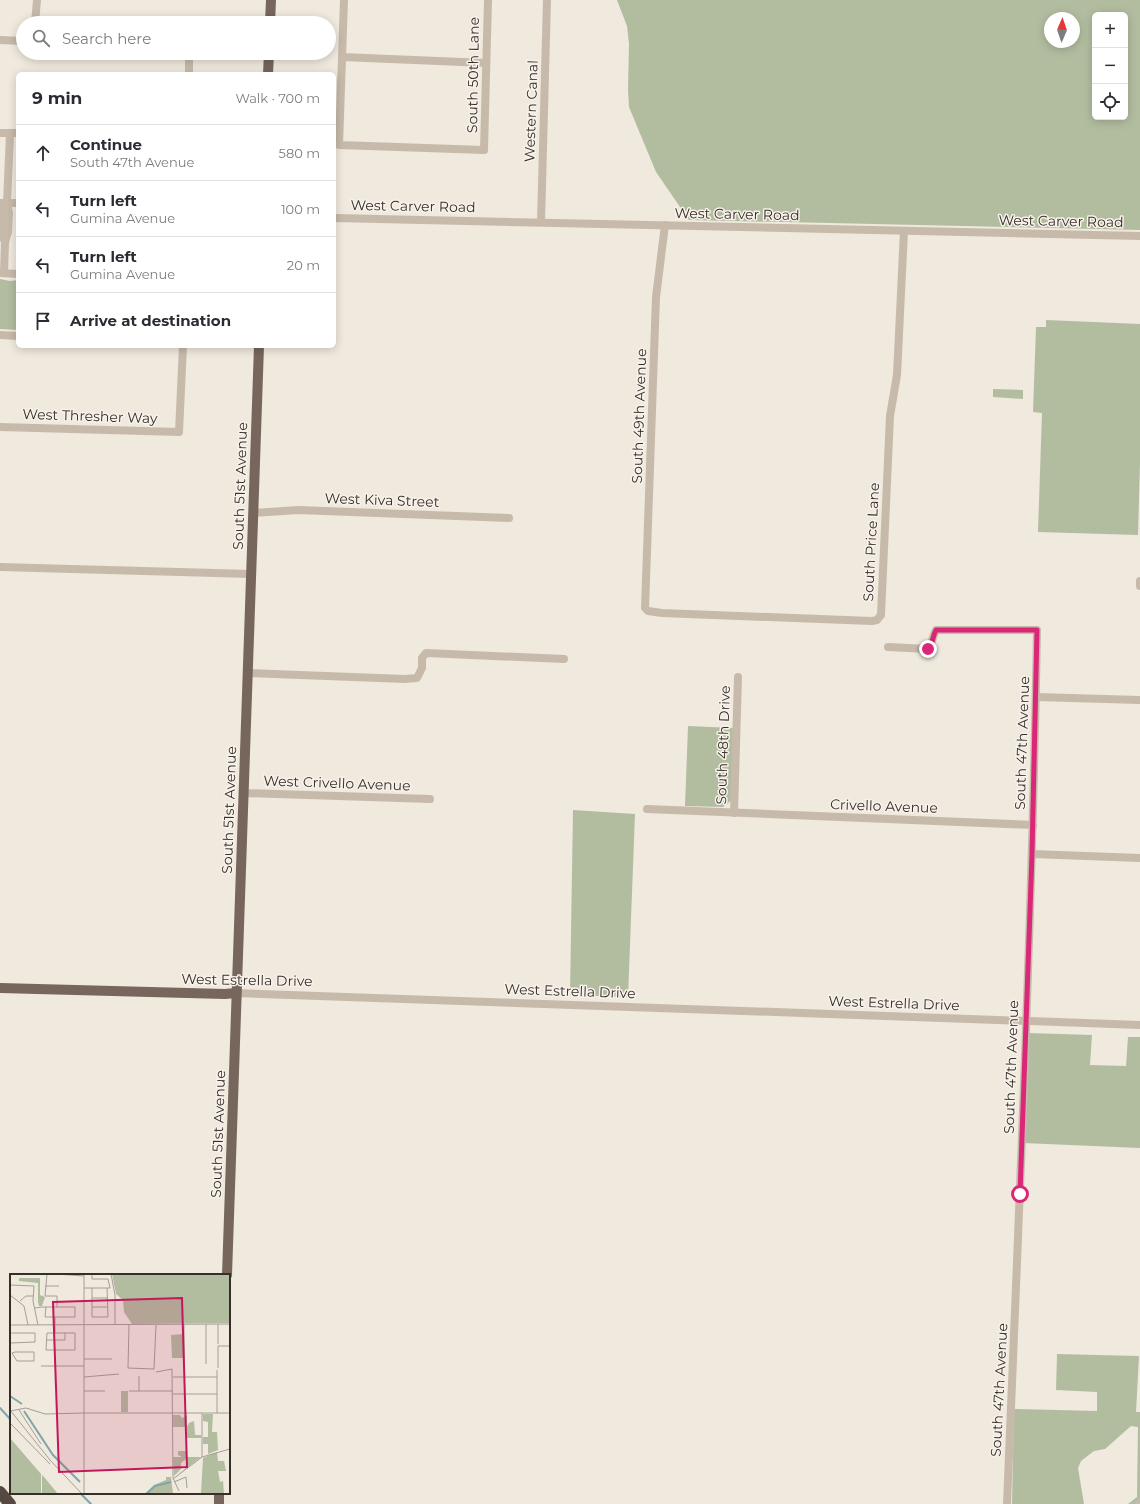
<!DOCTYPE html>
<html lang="en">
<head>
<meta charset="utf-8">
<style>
	:root { --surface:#fff; --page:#f7f7f7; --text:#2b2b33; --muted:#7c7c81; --line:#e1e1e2 }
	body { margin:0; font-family:Montserrat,sans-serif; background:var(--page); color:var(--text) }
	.controls { position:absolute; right:12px; top:12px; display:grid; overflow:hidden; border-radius:6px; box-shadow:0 2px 10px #0003 }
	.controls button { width:36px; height:36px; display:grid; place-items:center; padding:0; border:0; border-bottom:1px solid var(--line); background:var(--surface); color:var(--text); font:20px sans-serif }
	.compass { position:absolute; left:1044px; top:12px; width:36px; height:36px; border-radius:50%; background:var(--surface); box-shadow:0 2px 10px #0003; rotate:2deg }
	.stop { position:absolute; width:12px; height:12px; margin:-9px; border:3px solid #db2777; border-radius:50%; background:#fff }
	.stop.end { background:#db2777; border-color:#fff; box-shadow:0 1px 4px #0008 }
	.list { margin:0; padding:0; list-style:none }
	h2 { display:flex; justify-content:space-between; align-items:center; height:52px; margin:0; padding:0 16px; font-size:17px }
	h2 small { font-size:13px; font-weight:400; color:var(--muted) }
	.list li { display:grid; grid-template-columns:26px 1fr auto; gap:12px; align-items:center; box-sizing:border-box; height:56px; padding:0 16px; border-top:1px solid var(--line) }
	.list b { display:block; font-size:15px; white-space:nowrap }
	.list p { margin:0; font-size:13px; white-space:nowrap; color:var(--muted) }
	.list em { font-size:13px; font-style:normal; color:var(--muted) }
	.icon { flex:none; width:22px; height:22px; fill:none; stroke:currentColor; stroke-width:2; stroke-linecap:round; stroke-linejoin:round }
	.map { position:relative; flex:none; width:1140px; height:1504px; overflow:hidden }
	.search { position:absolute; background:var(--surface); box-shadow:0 2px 10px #0003; left:16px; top:16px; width:320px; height:44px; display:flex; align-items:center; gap:10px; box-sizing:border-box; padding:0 14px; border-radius:22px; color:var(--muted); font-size:15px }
	.panel { position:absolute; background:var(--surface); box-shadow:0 2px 10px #0003; left:16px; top:72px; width:320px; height:276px; border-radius:6px }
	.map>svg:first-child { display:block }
	.green { fill:#b2bda0; fill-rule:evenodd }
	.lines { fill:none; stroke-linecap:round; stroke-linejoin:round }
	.stream { stroke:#80a6aa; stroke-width:2 }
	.minor { stroke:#c7baab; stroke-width:8 }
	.major { stroke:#76665c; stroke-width:10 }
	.highway { stroke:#554942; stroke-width:12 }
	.route { stroke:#db2777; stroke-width:5 }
	.labels { text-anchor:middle; stroke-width:3; stroke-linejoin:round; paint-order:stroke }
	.street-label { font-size:14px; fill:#352e2a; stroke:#f8f2ea }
	.inset-river { fill:none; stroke:#80a6aa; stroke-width:2 }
	.inset-road { fill:none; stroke:#a59e96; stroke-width:1 }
	.view { fill:#c2185b; fill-opacity:0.15; stroke:#c2185b; stroke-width:2 }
	.inset-edge { fill:none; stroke:#352e2a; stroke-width:2 }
</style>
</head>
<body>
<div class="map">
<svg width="1140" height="1504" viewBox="0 0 1140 1504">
	<rect width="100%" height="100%" fill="#f0e9de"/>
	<g class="green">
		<path d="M617 0H1140V230L689 220 656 172 629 107 628 90 629 44 627 26ZM1095 15H1125V117H1095ZM1050 18H1074V42H1050Z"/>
		<polygon points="0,279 10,281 18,280 18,330 0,329"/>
		<polygon points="1046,320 1140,324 1140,463 1138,535 1038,532 1042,413 1033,412 1036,327 1046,327"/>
		<polygon points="993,389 1023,390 1023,399 993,397"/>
		<polygon points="688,726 734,728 732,800 723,807 685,806"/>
		<polygon points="573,810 635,814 628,997 570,995"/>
		<polygon points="1028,1033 1092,1035 1090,1065 1126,1066 1128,1037 1140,1037 1140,1148 1023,1143"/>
		<polygon points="1057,1354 1139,1356 1136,1412 1140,1412 1140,1501 1136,1504 1128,1504 1137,1497 1138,1427 1131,1426 1105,1449 1094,1451 1081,1461 1078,1468 1084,1504 1012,1504 1014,1409 1097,1411 1097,1392 1056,1390"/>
	</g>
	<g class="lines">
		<g class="stream">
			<polyline points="0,1408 11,1420"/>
			<polyline points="80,1493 91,1504"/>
		</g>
		<g class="minor">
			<polyline points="344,0 339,145 484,150 488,0"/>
			<polyline points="35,23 37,0"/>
			<polyline points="0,40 23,41"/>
			<polyline points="342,57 486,63"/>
			<polyline points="189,74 189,53"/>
			<polyline points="0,133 18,133"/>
			<polyline points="0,203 18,203"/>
			<polyline points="334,218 1140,236"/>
			<polyline points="541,222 547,0"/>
			<polyline points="665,225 656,297 645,608 648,611 662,613 872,621 877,620 881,615 890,416 897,375 904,231"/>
			<polyline points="5,242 1,233 1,212 7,203"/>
			<polyline points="0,273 18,274"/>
			<polyline points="4,273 5,242 8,232 9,213 7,203 10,133"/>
			<polyline points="0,335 18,336"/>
			<polyline points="0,427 179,432 183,346"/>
			<polyline points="253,513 298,510 509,518"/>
			<polyline points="0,567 251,574"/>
			<polyline points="1140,586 1140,581"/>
			<path d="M888 647 928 649C933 643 932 637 936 630H1037C1032 921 1019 1213 1007 1504"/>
			<polyline points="248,673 405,679 417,678 422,668 422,658 426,653 564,659"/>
			<polyline points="1036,697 1140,700"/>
			<polyline points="243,793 430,799"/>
			<polyline points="647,809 1033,825"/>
			<polyline points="734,813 738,677"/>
			<polyline points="1032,854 1140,858"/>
			<polyline points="236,993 1140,1025"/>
			<polyline points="1139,1504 1140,1503"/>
		</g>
		<g class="major">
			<polyline points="270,23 271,0"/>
			<polyline points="268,74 269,53"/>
			<polyline points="0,988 225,994 236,993"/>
			<polyline points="227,1275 259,346"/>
			<polyline points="219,1504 219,1493"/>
		</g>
		<polyline class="highway" points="0,1492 10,1504"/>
	</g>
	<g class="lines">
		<path class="route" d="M928 649C934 642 932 637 936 630H1037L1032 854 1020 1194"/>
	</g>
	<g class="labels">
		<g class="street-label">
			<text transform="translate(473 75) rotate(-89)" y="5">South 50th Lane</text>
			<text transform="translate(531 111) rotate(-88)" y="5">Western Canal</text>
			<text transform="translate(413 206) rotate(1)" y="5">West Carver Road</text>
			<text transform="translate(737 214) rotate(1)" y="5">West Carver Road</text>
			<text transform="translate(1061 221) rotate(1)" y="5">West Carver Road</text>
			<text transform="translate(90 416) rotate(2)" y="5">West Thresher Way</text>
			<text transform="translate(639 416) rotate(-88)" y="5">South 49th Avenue</text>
			<text transform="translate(240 486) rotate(-88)" y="5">South 51st Avenue</text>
			<text transform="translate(382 500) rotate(2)" y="5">West Kiva Street</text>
			<text transform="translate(871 542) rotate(-87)" y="5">South Price Lane</text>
			<text transform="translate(1022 743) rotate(-88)" y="5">South 47th Avenue</text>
			<text transform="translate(723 745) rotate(-88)" y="5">South 48th Drive</text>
			<text transform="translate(337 783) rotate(2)" y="5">West Crivello Avenue</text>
			<text transform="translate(884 806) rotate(2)" y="5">Crivello Avenue</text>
			<text transform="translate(229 810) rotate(-88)" y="5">South 51st Avenue</text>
			<text transform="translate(247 980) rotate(1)" y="5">West Estrella Drive</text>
			<text transform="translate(570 991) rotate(2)" y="5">West Estrella Drive</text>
			<text transform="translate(894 1003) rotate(2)" y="5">West Estrella Drive</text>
			<text transform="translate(1011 1067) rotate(-88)" y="5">South 47th Avenue</text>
			<text transform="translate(218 1134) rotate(-88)" y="5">South 51st Avenue</text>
			<text transform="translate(999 1390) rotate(-87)" y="5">South 47th Avenue</text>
		</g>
	</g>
	<g transform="translate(10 1274)">
		<rect width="220" height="220" fill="#f0e9de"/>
		<path d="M102 0H220V49L122 50 114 38 113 26 106 20ZM9 4H30V21L35 23 32 32H29L28 28V9L9 7ZM173 60V84H162L161 61ZM111 117H118V138H111ZM193 140H203L202 158H207L208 176 198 180V170H193V163H198V148L193 147ZM163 141H170L172 144 177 141V153L179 149 184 147 185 161H191V164H177V153H163ZM0 164 31 200V220H0ZM168 177H177V183H191L165 203 177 193 176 185 171 189V195L164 202 163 183H172L168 181ZM207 178 208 187H214L216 197H208L210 208 213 207 214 220H177L191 219 193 184ZM32 201 34 203 48 220H32ZM156 203H161L163 220H135L144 211 156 206Z" fill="#b2bda0"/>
		<path class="inset-river" d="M0 122 12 130M14 137 43 181 70 208M136 220 145 212 161 208"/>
		<path class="inset-road" d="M37 0 35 22H47V33M47 0 74 2M74 0V220M101 0 105 21V51M0 11 24 12 23 27 28 51M35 12H49M74 14H100L98 5H82V0M82 14V43H98L97 14M0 21 14 32 18 51M82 24H98M10 27 16 22H23M82 33H98M25 34 32 33H65V43H35L36 33M174 50V90M196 50V90M0 51 220 50M119 51 118 94 144 95 146 51M0 59H25V68L0 69M37 59H65V76H36ZM45 59V43M37 66H55V59M208 70V50M5 78H24V87H7L2 79ZM74 85H102M31 92H74M208 94V72H220M207 96V139M146 98 162 95 163 204 169 217M129 102V117M74 103 109 100M163 103H207M74 117H95M119 117H163M163 120H207M0 136 40 186 72 220M9 136 31 170M0 137 16 134 35 140 74 139M74 139H220M0 149 40 190M192 183V139M163 205 192 183 220 175M164 208 176 203 177 214"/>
		<path class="view" d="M172 24 177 193 49 198 43 28Z"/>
		<rect width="220" height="220" class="inset-edge"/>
	</g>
</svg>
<div class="controls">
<button>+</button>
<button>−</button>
<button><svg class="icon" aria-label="locate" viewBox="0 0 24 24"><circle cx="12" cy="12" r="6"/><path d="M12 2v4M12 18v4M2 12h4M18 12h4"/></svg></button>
</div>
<svg class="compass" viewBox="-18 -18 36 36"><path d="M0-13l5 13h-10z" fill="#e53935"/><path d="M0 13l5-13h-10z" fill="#7c7c81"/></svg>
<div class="stop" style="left:1020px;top:1194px"></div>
<div class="stop end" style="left:928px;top:649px"></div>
<div class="search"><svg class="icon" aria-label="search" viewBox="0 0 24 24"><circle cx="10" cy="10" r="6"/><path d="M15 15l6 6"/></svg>Search here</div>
<section class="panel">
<h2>9 min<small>Walk · 700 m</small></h2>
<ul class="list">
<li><svg class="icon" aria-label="ahead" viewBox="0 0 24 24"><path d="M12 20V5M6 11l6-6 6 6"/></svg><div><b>Continue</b><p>South 47th Avenue</p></div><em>580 m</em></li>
<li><svg class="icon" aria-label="left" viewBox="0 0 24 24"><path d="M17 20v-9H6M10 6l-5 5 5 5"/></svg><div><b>Turn left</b><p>Gumina Avenue</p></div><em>100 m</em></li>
<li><svg class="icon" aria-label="left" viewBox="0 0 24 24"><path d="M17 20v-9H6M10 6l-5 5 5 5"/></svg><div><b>Turn left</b><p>Gumina Avenue</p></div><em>20 m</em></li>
<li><svg class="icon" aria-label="arrive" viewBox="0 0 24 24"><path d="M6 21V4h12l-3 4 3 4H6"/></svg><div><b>Arrive at destination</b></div></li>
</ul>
</section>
</div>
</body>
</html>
